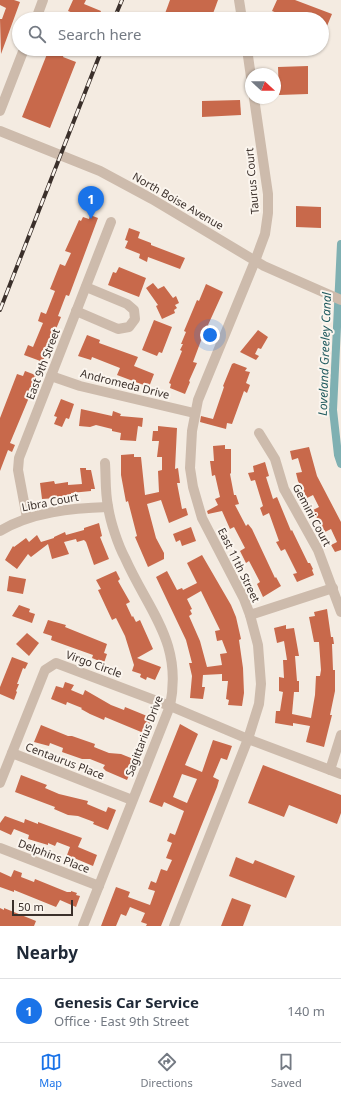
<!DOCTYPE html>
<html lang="en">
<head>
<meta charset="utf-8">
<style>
	:root { --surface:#fff; --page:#f6f6f7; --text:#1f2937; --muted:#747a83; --line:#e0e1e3; --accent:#1a73e8 }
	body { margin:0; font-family:"Noto Sans",sans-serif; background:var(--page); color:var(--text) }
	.compass { position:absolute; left:245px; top:68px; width:36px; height:36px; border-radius:50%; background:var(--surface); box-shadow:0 1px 3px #0004; rotate:111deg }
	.scale { position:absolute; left:12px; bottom:10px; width:61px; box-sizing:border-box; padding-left:4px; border:2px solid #3b302b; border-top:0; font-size:11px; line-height:14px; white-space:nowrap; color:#3b302b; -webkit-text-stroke:3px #fbf5ee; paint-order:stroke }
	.you { position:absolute; left:210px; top:335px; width:14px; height:14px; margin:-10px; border:3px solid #fff; border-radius:50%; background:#1a73e8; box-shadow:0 0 0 6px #1a73e833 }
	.badge { display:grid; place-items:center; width:26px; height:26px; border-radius:50%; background:var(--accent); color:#fff; font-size:13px; font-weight:700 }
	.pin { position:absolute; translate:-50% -33px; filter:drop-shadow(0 1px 2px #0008) }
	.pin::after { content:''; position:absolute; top:21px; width:14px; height:12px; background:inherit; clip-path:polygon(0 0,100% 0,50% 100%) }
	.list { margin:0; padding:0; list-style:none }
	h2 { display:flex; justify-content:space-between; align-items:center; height:52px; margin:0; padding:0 16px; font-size:17px }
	h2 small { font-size:13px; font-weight:400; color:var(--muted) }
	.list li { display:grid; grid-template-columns:26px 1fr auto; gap:12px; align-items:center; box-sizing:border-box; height:64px; padding:0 16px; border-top:1px solid var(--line) }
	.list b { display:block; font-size:15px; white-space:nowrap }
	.list p { margin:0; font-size:13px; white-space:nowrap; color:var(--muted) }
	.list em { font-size:13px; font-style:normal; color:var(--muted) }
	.icon { flex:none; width:22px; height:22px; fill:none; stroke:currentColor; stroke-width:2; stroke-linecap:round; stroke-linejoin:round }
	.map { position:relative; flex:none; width:341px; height:926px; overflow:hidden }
	.search { position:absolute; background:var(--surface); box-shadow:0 1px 3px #0004; left:12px; right:12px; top:12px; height:44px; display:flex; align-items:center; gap:10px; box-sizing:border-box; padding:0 14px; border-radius:22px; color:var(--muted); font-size:15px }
	.sheet { height:116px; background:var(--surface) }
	nav { display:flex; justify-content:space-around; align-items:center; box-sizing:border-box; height:56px; border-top:1px solid var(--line); background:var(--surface); font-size:11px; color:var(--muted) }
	nav a { display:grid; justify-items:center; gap:2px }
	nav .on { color:var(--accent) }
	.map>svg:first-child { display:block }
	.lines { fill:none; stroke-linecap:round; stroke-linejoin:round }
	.canal { stroke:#7fb0b2; stroke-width:8 }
	.building { fill:#c8694b; fill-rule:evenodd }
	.minor { stroke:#cdbbac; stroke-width:10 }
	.rail-casing { stroke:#3b302b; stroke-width:4 }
	.rail { stroke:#fbf5ee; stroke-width:2.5; stroke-dasharray:8; stroke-linecap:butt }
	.labels { text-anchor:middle; stroke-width:4; stroke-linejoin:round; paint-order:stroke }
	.street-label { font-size:11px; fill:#3b302b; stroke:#fbf5ee }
	.water-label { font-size:12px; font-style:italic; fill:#1f5a5e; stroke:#fbf5ee }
</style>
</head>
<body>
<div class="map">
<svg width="341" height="926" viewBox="0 0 341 926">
	<rect width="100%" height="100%" fill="#f4ebe1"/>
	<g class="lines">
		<polyline class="canal" points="341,244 333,410 338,455 341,464"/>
	</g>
	<g class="building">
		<polygon points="0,0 14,0 20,2 1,54 0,19 2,19 6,8 0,5"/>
		<polygon points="73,0 86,0 84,4 101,11 98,19 88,19 68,11"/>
		<polygon points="170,0 218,0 211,19 163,19"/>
		<polygon points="277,0 295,0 332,14 322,38 322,19 292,19 272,11"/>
		<polygon points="49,49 66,49 63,57 76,62 50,128 22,117"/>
		<polygon points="308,66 308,94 279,95 278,67"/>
		<polygon points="240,100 241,115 202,117 202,101"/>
		<polygon points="296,206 321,207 321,228 296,227"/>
		<polygon points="90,215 98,218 69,296 66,295 58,316 61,317 56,329 53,328 43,362 24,355 28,345 33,347 43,323 38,321 41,312 46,314 55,291 50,289 60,264 65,266 71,253 65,251 75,229 79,220 81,221 83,217 89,219"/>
		<polygon points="129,228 140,232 138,238 151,243 151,245 185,258 180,269 148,257 147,262 139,258 140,254 125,248 128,241 125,240"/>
		<polygon points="119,267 146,278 139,297 108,285 113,272 116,273"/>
		<polygon points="153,283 158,289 164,286 173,298 176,296 179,303 175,305 177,308 174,310 175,313 162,319 156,306 158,305 146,288"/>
		<polygon points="206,284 223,292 208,325 211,327 206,340 202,338 193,362 197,363 189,381 190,382 185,394 170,388 171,384 169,383 182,351 180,350 183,344 181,344 186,332 184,331 197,300 199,301"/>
		<polygon points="154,320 172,327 162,353 159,352 157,356 142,350"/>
		<polygon points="258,330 268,337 261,349 258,348 255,354 259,356 256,360 240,352"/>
		<polygon points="87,335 100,340 99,343 138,357 134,366 154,374 149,387 117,375 120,368 92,357 91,360 78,356"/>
		<polygon points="234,363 247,368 245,371 250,372 246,383 250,385 247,393 244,391 232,424 227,423 226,429 200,422 201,416 213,419 224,387 223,386 232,364"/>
		<polygon points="25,371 38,376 10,443 15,445 12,452 8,450 0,471 0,418 17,374 23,376"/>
		<polygon points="61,399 74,404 69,419 66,418 62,427 54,424 57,417 54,416"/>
		<polygon points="81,409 112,416 113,411 121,414 120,416 143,418 142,427 138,426 136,441 120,440 121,433 112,431 112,429 96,425 90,427 79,426"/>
		<polygon points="158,426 177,428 175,469 178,468 180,483 177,483 182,509 186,508 188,515 169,523 161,500 147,504 156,538 164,553 164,559 148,567 135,537 137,536 128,501 126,502 121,475 121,455 134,454 134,457 141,457 145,495 159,492 158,471 162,470 162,457 157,457 159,441 152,441 153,431 158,431"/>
		<polygon points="225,445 225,449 231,449 231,473 230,474 234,495 236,495 239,504 235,505 246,526 248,524 252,529 275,578 276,577 281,586 263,597 257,584 260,582 249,561 246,563 240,551 245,548 234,527 230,529 222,511 208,514 207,511 218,505 215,499 220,497 215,475 212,476 210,461 214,461 213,446"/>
		<polygon points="309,447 317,476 341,522 341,550 335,552 331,545 337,542 331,529 325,532 317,518 313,510 319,507 313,495 307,498 298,481 296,473 302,472 298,458 292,460 290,451"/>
		<polygon points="265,462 269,476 266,477 273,499 277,497 291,531 292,530 308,563 310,563 313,569 312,570 314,575 297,582 293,574 297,573 285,549 281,551 276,542 279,541 269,513 263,516 260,508 263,506 255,480 251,481 248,473 254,472 253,466"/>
		<polygon points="80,468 86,468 86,470 91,470 95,489 91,489 91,491 71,493 71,497 42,499 40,483 54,481 55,484 68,482 68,485 82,484"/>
		<polygon points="99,523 102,536 100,537 109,559 94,565 86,542 84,540 77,542 76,539 64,542 69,554 52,559 48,544 31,557 28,554 17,569 5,560 13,546 14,547 26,538 29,542 37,535 41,542 54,538 54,537 65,532 66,535 84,530 84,528"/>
		<polygon points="191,527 196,541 182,546 180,540 176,542 173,534"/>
		<path d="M202 555 231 605 236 617 241 639 239 640 243 668 244 693 242 706 228 705 229 700 226 699 228 681H222V674L203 675 202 687H205L203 699 190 698 192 676 189 663H192L186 640 156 577 167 571 177 590 182 588 183 590 197 583 187 563ZM201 591 220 630 215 631 217 641 222 640 227 653 220 654 222 665 207 667 200 641 189 616 192 614 190 610 192 609 187 599Z"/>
		<polygon points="116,571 120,579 118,581 130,602 126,604 132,617 133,616 136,622 140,620 153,649 137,658 161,667 155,680 147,677 146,680 140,677 141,674 132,671 134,665 125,636 116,618 112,620 98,590 101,589 96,580"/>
		<polygon points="9,576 26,579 23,594 7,591"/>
		<polygon points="19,605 30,609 29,612 35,614 32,623 12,616"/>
		<polygon points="327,609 331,637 333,637 334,644 332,644 333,670 335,670 335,691 330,715 332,715 324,747 306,742 310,726 293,723 293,726 275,723 276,711 280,711 283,692 279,691 279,677 284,678 283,660 287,660 284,641 277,643 274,628 286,625 286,629 294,628 299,656 295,656 297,681 299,681 299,692 294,692 292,714 311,718 315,695 316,676 320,676 321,670 319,642 314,642 309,617 315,616 314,612"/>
		<polygon points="48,620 66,625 65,627 107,644 104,653 107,654 104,663 92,658 93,655 51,640 52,636 43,633"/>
		<polygon points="27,633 39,643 29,656 16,644"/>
		<polygon points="12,657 28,663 25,669 23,668 17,684 19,684 16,691 17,692 14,700 0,694 0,687"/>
		<polygon points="65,682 74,685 71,690 83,695 85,690 111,705 124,710 125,707 152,718 146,734 105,717 104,720 90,714 81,709 82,708 67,702 66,705 51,699 56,686 63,688"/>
		<path d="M180 724 198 734 185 765 202 772 213 740 232 746 227 760 221 758 213 777 219 780 217 787 161 926H146L147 924 141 922 145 913 130 907 126 916 121 914 116 926H101L116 887 130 892 128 897 150 905 155 891 148 889 151 881 156 883 161 869 167 871 172 860 166 858 172 843 167 841 170 833 175 835 184 811 164 802 162 807 149 802ZM182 774 197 779 187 803 173 797Z"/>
		<polygon points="41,725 68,736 72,736 95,744 94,747 109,753 121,754 136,760 127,780 106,771 103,768 105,765 90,759 82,759 62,752 63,748 50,743 49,746 34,742"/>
		<polygon points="263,765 341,795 341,813 337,824 289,805 284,817 248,803"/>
		<polygon points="21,775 47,785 45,788 59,794 88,801 87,804 106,812 108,807 116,810 108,830 93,824 94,822 78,816 68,815 54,809 55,807 15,792"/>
		<polygon points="5,816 24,823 25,819 38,824 38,822 82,838 78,847 97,855 93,866 67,855 70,847 57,842 55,846 48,843 48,845 28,839 29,835 14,829 11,835 0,830 0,823"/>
		<polygon points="236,857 253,864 255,860 295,876 286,898 229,876"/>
		<polygon points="14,870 22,873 21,877 34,882 35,879 67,892 71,892 71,891 77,893 76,895 80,896 76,907 60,900 56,907 14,890 14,892 0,887 0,872 11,877"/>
		<polygon points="232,898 251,905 243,926 221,926"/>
		<polygon points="0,908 4,910 4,908 36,921 34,926 0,926"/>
	</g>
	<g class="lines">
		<g class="minor">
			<polyline points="239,0 242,19"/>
			<polyline points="36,19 43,0"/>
			<polyline points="247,49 251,77"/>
			<polyline points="0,111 24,49"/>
			<polyline points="0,131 100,171 152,199 264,266 341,300"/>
			<polyline points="76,311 118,329 129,327 135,319 134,310 127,304 86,287"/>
			<polyline points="51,376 80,386 194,413"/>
			<polyline points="259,433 275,459 284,489 318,550 341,612"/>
			<polyline points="27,518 18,470 19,458 111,222"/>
			<path d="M0 531C31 512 72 508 108 507"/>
			<polyline points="250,615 333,588"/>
			<polyline points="12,753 132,800"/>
			<polyline points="330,770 341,735"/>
			<polyline points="0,783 45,670 56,663 170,706 248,739 341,774"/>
			<polyline points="0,848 99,886"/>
			<path d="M83 926 170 706C183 642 149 612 125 558 118 545 110 521 108 506 105 492 106 477 105 463"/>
			<polyline points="174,926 248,739 259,704 261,684 258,645 250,615 244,599 202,518 193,487 190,468 192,431 198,400 255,261 265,234 268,213 268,194 254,98"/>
		</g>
		<g class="rail-casing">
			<g id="rail">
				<polyline points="114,19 122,0"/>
				<polyline points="0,310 102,49"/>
			</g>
		</g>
		<use href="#rail" class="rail"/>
	</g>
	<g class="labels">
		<g class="street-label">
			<text transform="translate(252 181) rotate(-95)" y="4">Taurus Court</text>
			<text transform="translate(178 201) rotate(30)" y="4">North Boise Avenue</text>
			<text transform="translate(43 364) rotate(-69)" y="4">East 9th Street</text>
			<text transform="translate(125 384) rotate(14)" y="4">Andromeda Drive</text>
			<text transform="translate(50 502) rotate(-11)" y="4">Libra Court</text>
			<text transform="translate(312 515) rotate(62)" y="4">Gemini Court</text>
			<text transform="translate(239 565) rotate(64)" y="4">East 11th Street</text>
			<text transform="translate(94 664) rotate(20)" y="4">Virgo Circle</text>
			<text transform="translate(144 736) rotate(-69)" y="4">Sagittarius Drive</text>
			<text transform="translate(65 761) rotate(21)" y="4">Centaurus Place</text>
			<text transform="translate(54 856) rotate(21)" y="4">Delphins Place</text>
		</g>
		<g class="water-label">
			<text transform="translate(325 354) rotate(-88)" y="4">Loveland Greeley Canal</text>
		</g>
	</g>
</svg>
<svg class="compass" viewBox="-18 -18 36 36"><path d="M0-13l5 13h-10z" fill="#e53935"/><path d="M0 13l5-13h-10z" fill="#747a83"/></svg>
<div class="scale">50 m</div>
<div class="you"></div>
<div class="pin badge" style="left:91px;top:219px">1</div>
<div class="search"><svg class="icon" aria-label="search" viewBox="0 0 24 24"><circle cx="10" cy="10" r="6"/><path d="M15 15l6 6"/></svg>Search here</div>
</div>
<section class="sheet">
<h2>Nearby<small></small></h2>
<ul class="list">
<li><span class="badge">1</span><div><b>Genesis Car Service</b><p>Office · East 9th Street</p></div><em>140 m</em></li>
</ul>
</section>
<nav>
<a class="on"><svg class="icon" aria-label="map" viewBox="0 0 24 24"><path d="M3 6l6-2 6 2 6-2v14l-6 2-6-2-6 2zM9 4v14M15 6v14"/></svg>Map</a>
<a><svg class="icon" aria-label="directions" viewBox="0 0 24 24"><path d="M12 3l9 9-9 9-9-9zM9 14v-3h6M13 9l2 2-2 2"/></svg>Directions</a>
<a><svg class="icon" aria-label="saved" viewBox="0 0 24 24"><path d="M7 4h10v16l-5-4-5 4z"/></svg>Saved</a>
</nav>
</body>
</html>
